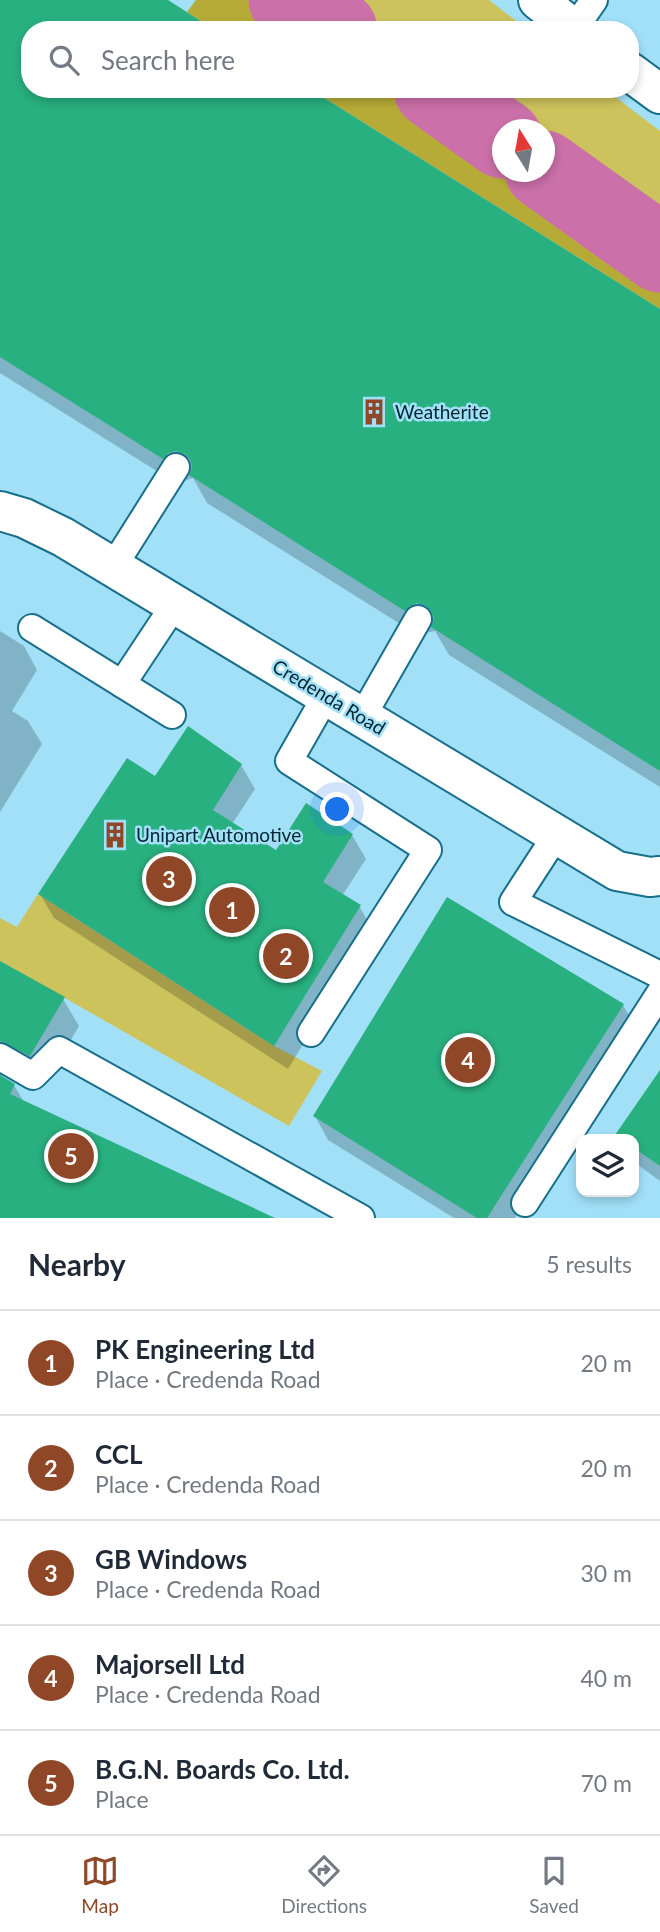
<!DOCTYPE html>
<html lang="en">
<head>
<meta charset="utf-8">
<style>
	:root { --surface:#fff; --page:#f6f6f7; --text:#1f2937; --muted:#747a83; --line:#e0e1e3; --accent:#904727 }
	body { margin:0; font-family:Lato,sans-serif; background:var(--page); color:var(--text) }
	.controls { position:absolute; right:21px; bottom:21px; display:grid; overflow:hidden; border-radius:14px; box-shadow:0 4px 10px #0003 }
	.controls button { width:63px; height:63px; display:grid; place-items:center; padding:0; border:0; border-bottom:2px solid var(--line); background:var(--surface); color:var(--text); font:35px sans-serif }
	.compass { position:absolute; left:492px; top:119px; width:63px; height:63px; border-radius:50%; background:var(--surface); box-shadow:0 4px 10px #0003; rotate:349deg }
	.you { position:absolute; left:338px; top:810px; width:24px; height:24px; margin:-18px; border:5px solid #fff; border-radius:50%; background:#1a73e8; box-shadow:0 0 0 10px #1a73e833 }
	.badge { display:grid; place-items:center; width:46px; height:46px; border-radius:50%; background:var(--accent); color:#fff; font-size:23px; font-weight:700 }
	.pin { position:absolute; translate:-50% -50%; border:4px solid #fff; box-shadow:0 2px 7px #0006 }
	.list { margin:0; padding:0; list-style:none }
	h2 { display:flex; justify-content:space-between; align-items:center; height:91px; margin:0; padding:0 28px; font-size:30px }
	h2 small { font-size:23px; font-weight:400; color:var(--muted) }
	.list li { display:grid; grid-template-columns:46px 1fr auto; gap:21px; align-items:center; box-sizing:border-box; height:105px; padding:0 28px; border-top:2px solid var(--line) }
	.list b { display:block; font-size:26px; white-space:nowrap }
	.list p { margin:0; font-size:23px; white-space:nowrap; color:var(--muted) }
	.list em { font-size:23px; font-style:normal; color:var(--muted) }
	.icon { flex:none; width:38px; height:38px; fill:none; stroke:currentColor; stroke-width:2; stroke-linecap:round; stroke-linejoin:round }
	.map { position:relative; flex:none; width:660px; height:1218px; overflow:hidden }
	.search { position:absolute; background:var(--surface); box-shadow:0 4px 10px #0003; left:21px; right:21px; top:21px; height:77px; display:flex; align-items:center; gap:18px; box-sizing:border-box; padding:0 24px; border-radius:28px; color:var(--muted); font-size:26px }
	.sheet { height:616px; background:var(--surface) }
	nav { display:flex; justify-content:space-around; align-items:center; box-sizing:border-box; height:98px; border-top:2px solid var(--line); background:var(--surface); font-size:19px; color:var(--muted) }
	nav a { display:grid; justify-items:center; gap:4px }
	nav .on { color:var(--accent) }
	.map>svg:first-child { display:block }
	.green { fill:#cdc35d }
	.forest { fill:#b7ab37 }
	.shadow { fill:#0003 }
	.lines { fill:none; stroke-linecap:round; stroke-linejoin:round }
	.river { stroke:#cc70a9; stroke-width:79 }
	.building { fill:#29b080 }
	.service-casing { stroke:#176f8a; stroke-width:30 }
	.minor-casing { stroke:#176f8a; stroke-width:42 }
	.service { stroke:#fff; stroke-width:26 }
	.minor { stroke:#fff; stroke-width:38 }
	.labels { text-anchor:middle; stroke-width:5; stroke-linejoin:round; paint-order:stroke }
	.poi-label { font-size:19px; fill:#032631; stroke:#a2e0f8; text-anchor:start }
	.street-label { font-size:19px; fill:#032631; stroke:#a2e0f8 }
</style>
</head>
<body>
<div class="map">
<svg width="660" height="1218" viewBox="0 0 660 1218">
	<rect width="100%" height="100%" fill="#a2e0f8"/>
	<g class="green">
		<polygon points="288,0 489,0 528,30 338,30"/>
		<polygon points="433,89 605,89 660,131 660,253 545,170 544,130 503,130 502,139"/>
		<polygon points="38,894 274,1046 322,1071 289,1126 0,961 0,918 17,927"/>
	</g>
	<g class="forest">
		<polygon points="196,0 288,0 338,30 215,30 187,12"/>
		<polygon points="310,89 433,89 502,139 503,172 545,170 660,253 660,309"/>
	</g>
	<g class="shadow">
		<polygon points="0,0 164,0 30,30 30,89 660,311 660,787 449,655 435,631 425,633 421,637 207,503 193,478 184,481 179,485 0,373"/>
		<polygon points="0,631 24,646 37,670 12,711 28,721 42,744 0,812"/>
		<polygon points="241,765 255,789 232,824 276,852 352,835 366,859 342,896 359,906 373,930 288,1069 54,918 40,894 155,779"/>
		<polygon points="0,963 63,999 79,1026 46,1083 17,1068 8,1070 1,1077 14,1085 24,1102 270,1218 0,1218"/>
		<polygon points="623,1005 637,1029 515,1218 454,1218 328,1140 315,1116"/>
		<polygon points="660,1074 660,1181 634,1162 634,1139 619,1139 617,1135"/>
	</g>
	<g class="lines">
		<g class="river">
			<polyline points="288,0 338,30"/>
			<polyline points="433,89 503,139"/>
			<polyline points="544,170 660,253"/>
		</g>
	</g>
	<g class="building">
		<polygon points="0,0 168,0 215,30 30,30 30,89 310,89 660,309 660,771 431,627 434,618 431,611 426,606 417,603 410,606 405,611 189,475 192,467 190,459 185,454 176,451 168,453 163,459 0,357"/>
		<polygon points="188,726 242,764 213,810 276,850 306,803 353,834 323,882 361,905 274,1046 38,894 127,758 155,776"/>
		<polygon points="447,897 624,1004 487,1218 477,1218 313,1116"/>
		<polygon points="0,961 65,997 30,1056 0,1041"/>
		<polygon points="660,1070 660,1166 634,1148 634,1139 621,1139 615,1135"/>
		<polygon points="0,1075 15,1084 10,1094 275,1218 0,1218"/>
	</g>
	<g class="lines">
		<g class="service-casing">
			<g id="service">
				<polyline points="574,29 594,0"/>
				<polyline points="113,567 176,467"/>
				<polyline points="32,628 172,715"/>
				<polyline points="122,684 175,604"/>
				<polyline points="362,717 418,619"/>
				<polyline points="557,834 513,902 660,975"/>
				<polyline points="311,1033 428,850 289,761 326,696"/>
				<polyline points="0,1057 33,1076 59,1050 361,1218"/>
				<polyline points="525,1203 660,993"/>
			</g>
		</g>
		<g class="minor-casing">
			<g id="minor">
				<polyline points="538,0 575,30"/>
				<polyline points="630,72 660,94"/>
				<polyline points="0,511 24,518 63,537 617,871 650,877 660,876"/>
			</g>
		</g>
		<use href="#service" class="service"/>
		<use href="#minor" class="minor"/>
	</g>
	<defs>
		<g id="building-bare" transform="scale(2.1)"><path d="M-4-6H4V6H1V3H-1V6H-4ZM-2.5-4.3h1.7v1.8h-1.7ZM.8-4.3h1.7v1.8H.8ZM-2.5-1h1.7V.8h-1.7ZM.8-1h1.7V.8H.8Z" fill="#904727" stroke="#a2e0f8" stroke-width="2.5" paint-order="stroke"/></g>
	</defs>
	<g fill-rule="evenodd">
		<use href="#building-bare" x="374" y="412"/>
		<use href="#building-bare" x="115" y="835"/>
	</g>
	<g class="labels">
		<g class="poi-label">
			<text x="395" y="419">Weatherite</text>
			<text x="136" y="842">Unipart Automotive</text>
		</g>
		<g class="street-label">
			<text transform="translate(329 697) rotate(31)" y="7">Credenda Road</text>
		</g>
	</g>
</svg>
<div class="controls">
<button><svg class="icon" aria-label="layers" viewBox="0 0 24 24"><path d="M12 4l9 5-9 5-9-5zM3 14l9 5 9-5"/></svg></button>
</div>
<svg class="compass" viewBox="-18 -18 36 36"><path d="M0-13l5 13h-10z" fill="#e53935"/><path d="M0 13l5-13h-10z" fill="#747a83"/></svg>
<div class="you"></div>
<div class="pin badge" style="left:232px;top:910px">1</div>
<div class="pin badge" style="left:286px;top:956px">2</div>
<div class="pin badge" style="left:169px;top:879px">3</div>
<div class="pin badge" style="left:468px;top:1060px">4</div>
<div class="pin badge" style="left:71px;top:1156px">5</div>
<div class="search"><svg class="icon" aria-label="search" viewBox="0 0 24 24"><circle cx="10" cy="10" r="6"/><path d="M15 15l6 6"/></svg>Search here</div>
</div>
<section class="sheet">
<h2>Nearby<small>5 results</small></h2>
<ul class="list">
<li><span class="badge">1</span><div><b>PK Engineering Ltd</b><p>Place · Credenda Road</p></div><em>20 m</em></li>
<li><span class="badge">2</span><div><b>CCL</b><p>Place · Credenda Road</p></div><em>20 m</em></li>
<li><span class="badge">3</span><div><b>GB Windows</b><p>Place · Credenda Road</p></div><em>30 m</em></li>
<li><span class="badge">4</span><div><b>Majorsell Ltd</b><p>Place · Credenda Road</p></div><em>40 m</em></li>
<li><span class="badge">5</span><div><b>B.G.N. Boards Co. Ltd.</b><p>Place</p></div><em>70 m</em></li>
</ul>
</section>
<nav>
<a class="on"><svg class="icon" aria-label="map" viewBox="0 0 24 24"><path d="M3 6l6-2 6 2 6-2v14l-6 2-6-2-6 2zM9 4v14M15 6v14"/></svg>Map</a>
<a><svg class="icon" aria-label="directions" viewBox="0 0 24 24"><path d="M12 3l9 9-9 9-9-9zM9 14v-3h6M13 9l2 2-2 2"/></svg>Directions</a>
<a><svg class="icon" aria-label="saved" viewBox="0 0 24 24"><path d="M7 4h10v16l-5-4-5 4z"/></svg>Saved</a>
</nav>
</body>
</html>
